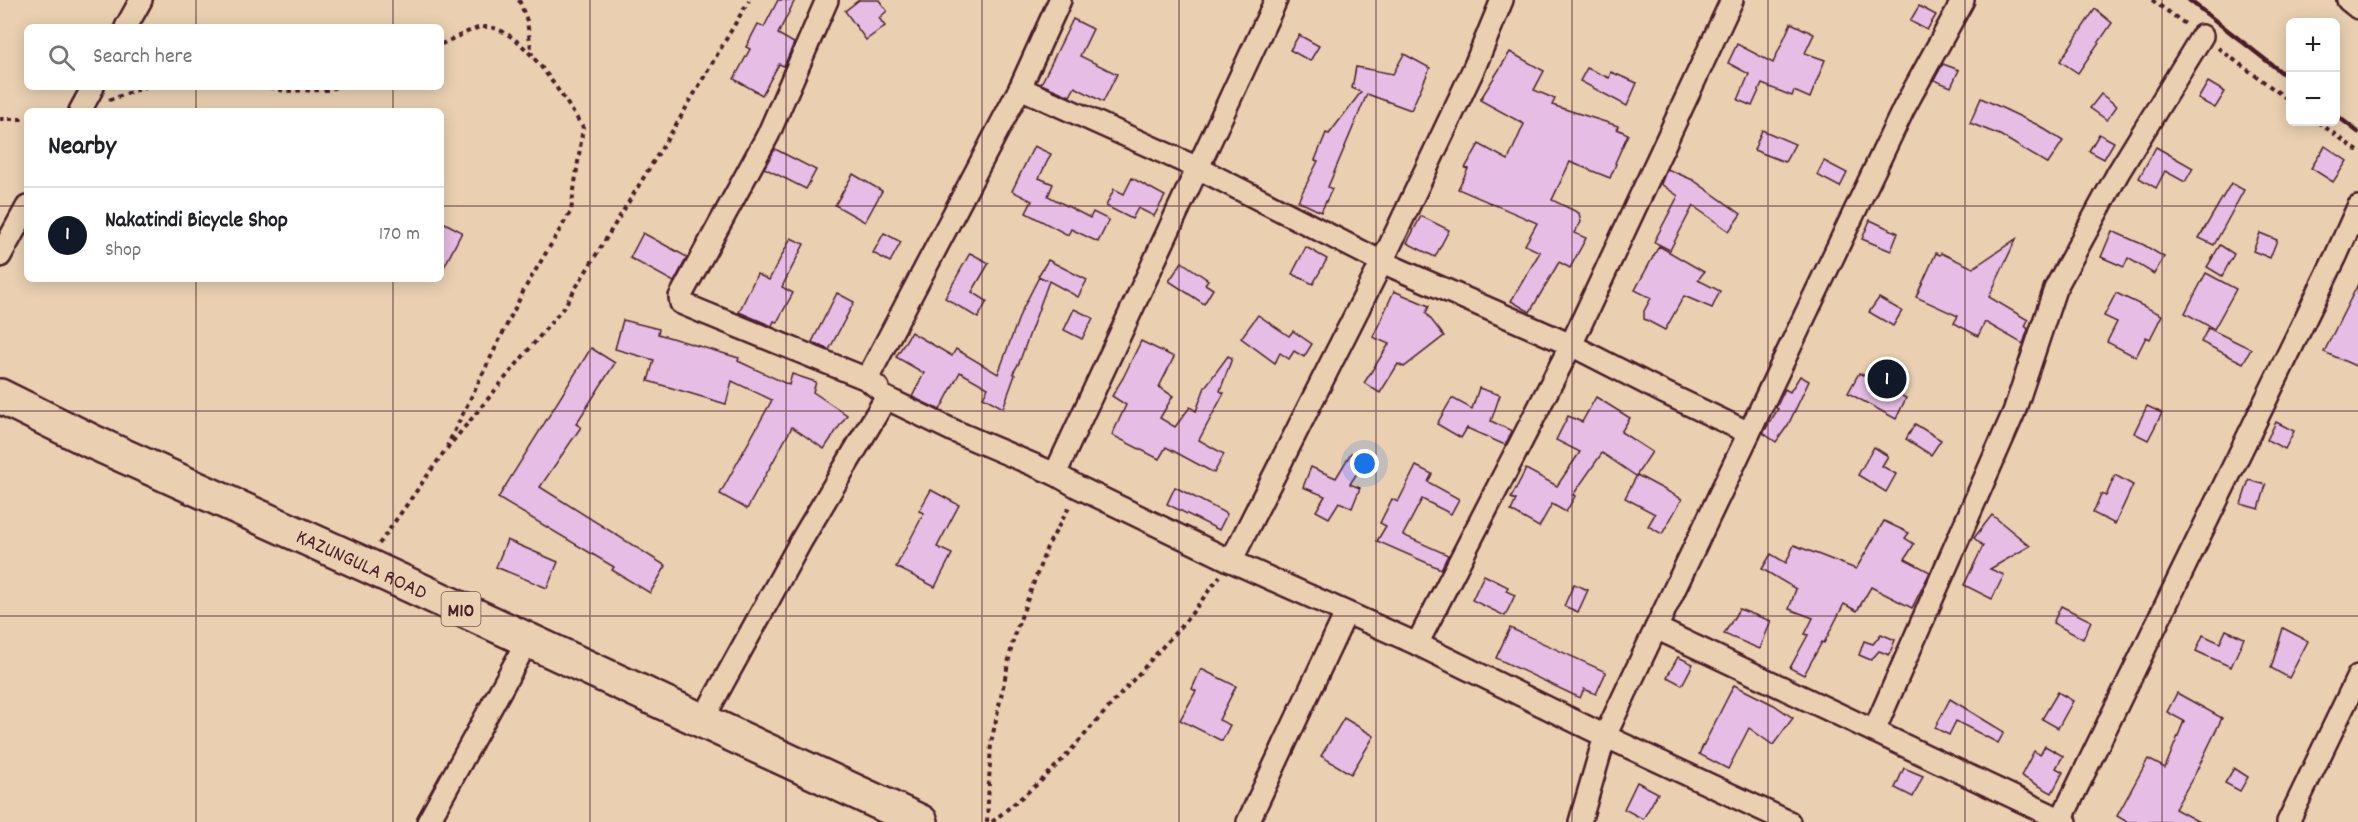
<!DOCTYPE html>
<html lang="en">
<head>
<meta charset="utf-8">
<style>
	:root { --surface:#fff; --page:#f6f6f6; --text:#202124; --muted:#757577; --line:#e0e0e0; --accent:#111827 }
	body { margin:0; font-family:Dekko,sans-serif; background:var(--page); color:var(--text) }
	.controls { position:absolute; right:18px; top:18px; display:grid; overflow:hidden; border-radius:9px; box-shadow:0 3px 15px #0003 }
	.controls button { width:54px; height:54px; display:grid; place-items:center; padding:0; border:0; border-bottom:2px solid var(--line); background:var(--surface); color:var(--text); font:30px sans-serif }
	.you { position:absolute; left:1365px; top:464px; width:21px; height:21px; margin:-15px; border:4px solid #fff; border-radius:50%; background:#1a73e8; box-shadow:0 0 0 9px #1a73e833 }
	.badge { display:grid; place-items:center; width:39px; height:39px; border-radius:50%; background:var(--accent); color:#fff; font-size:20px; font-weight:700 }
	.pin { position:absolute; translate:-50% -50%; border:3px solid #fff; box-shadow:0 2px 6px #0006 }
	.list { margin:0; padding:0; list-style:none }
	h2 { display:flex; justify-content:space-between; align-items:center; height:78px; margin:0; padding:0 24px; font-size:26px }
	h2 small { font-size:20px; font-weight:400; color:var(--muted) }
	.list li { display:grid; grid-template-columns:39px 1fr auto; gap:18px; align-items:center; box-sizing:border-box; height:96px; padding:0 24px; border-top:2px solid var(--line) }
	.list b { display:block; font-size:22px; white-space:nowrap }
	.list p { margin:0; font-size:20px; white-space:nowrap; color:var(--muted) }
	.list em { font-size:20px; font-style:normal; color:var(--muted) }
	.icon { flex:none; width:33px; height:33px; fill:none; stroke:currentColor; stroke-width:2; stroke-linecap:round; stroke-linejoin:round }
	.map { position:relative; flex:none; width:2358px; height:822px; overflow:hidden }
	.search { position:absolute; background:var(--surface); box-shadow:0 3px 15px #0003; left:24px; top:24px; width:420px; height:66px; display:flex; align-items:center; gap:15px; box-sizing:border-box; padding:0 21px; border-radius:9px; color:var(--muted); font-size:22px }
	.panel { position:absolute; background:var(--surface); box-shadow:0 3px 15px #0003; left:24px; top:108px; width:420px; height:174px; border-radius:9px }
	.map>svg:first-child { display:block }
	.building { fill:#e6bde4; stroke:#4a1f2b; stroke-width:1.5 }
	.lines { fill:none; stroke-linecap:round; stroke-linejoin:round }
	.minor-casing { stroke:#4a1f2b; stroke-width:26 }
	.trunk-casing { stroke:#4a1f2b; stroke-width:38 }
	.path { stroke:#4a1f2b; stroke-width:4; stroke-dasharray:4.5 4.5; stroke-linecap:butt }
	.minor { stroke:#ead0b1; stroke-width:21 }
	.trunk { stroke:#ead0b1; stroke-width:33 }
	.rail { stroke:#4a1f2b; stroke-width:4.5 }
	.grid { fill:none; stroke:#4a1f2b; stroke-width:1.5; stroke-opacity:0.55 }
	.labels { text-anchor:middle; stroke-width:4.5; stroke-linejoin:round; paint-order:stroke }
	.shield { fill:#ead0b1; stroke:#7a5453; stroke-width:1.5 }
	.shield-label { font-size:20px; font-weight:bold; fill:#4a1f2b }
	.street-label { font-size:21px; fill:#4a1f2b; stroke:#ead0b1 }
</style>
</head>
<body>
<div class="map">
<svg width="2358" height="822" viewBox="0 0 2358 822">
	<rect width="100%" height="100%" fill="#ead0b1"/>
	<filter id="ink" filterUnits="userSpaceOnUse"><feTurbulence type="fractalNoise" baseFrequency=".0167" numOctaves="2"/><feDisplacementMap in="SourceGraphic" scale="12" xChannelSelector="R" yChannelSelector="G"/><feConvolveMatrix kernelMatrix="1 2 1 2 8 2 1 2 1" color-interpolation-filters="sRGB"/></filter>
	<g filter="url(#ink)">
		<g class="building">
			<polygon points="778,0 795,0 778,34 794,43 784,66 779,64 762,95 734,79 750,49 746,47 758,24 764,27"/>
			<polygon points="859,0 879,0 887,11 879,18 885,26 866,40 845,11"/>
			<polygon points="1919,6 1936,15 1927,30 1910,21"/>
			<polygon points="2095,9 2112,23 2078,73 2060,61"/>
			<polygon points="1073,19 1093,29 1080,56 1117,74 1103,102 1075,87 1070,96 1041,84"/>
			<polygon points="1791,23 1814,34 1805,53 1825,60 1810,98 1794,91 1792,96 1762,84 1752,106 1738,100 1749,74 1728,63 1737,44 1773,63"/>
			<polygon points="1299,35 1319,46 1310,61 1290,50"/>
			<polygon points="1510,52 1544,71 1534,90 1555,99 1552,105 1618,126 1617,129 1628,134 1615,163 1616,164 1610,178 1570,162 1552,200 1579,213 1581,222 1574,233 1586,238 1570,268 1559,262 1530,312 1511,301 1540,252 1525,245 1537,223 1458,189 1468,169 1465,168 1479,144 1508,160 1524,124 1480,100"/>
			<polygon points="1404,54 1430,68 1411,110 1367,94 1328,187 1332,189 1321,212 1298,201 1318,161 1315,160 1326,133 1329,134 1361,92 1352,88 1356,67 1393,74"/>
			<polygon points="1943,64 1959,70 1951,87 1934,80"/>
			<polygon points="1587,68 1609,78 1611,72 1637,83 1627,106 1580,81"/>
			<polygon points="2208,82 2225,92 2215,108 2198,99"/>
			<polygon points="2101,94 2117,106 2107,120 2090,108"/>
			<polygon points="1981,98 2038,125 2063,141 2048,164 2000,135 1970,123"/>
			<polygon points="1762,130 1795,144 1785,162 1754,150"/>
			<polygon points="2099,134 2114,142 2104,159 2089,151"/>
			<polygon points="1034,146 1051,154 1039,178 1053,184 1048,196 1090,218 1093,212 1109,220 1098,242 1071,229 1068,235 1026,213 1032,201 1012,191"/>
			<polygon points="2325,146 2347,161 2333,182 2311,168"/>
			<polygon points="2156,147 2193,168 2185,182 2165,171 2156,188 2139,178"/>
			<polygon points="775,149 816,170 806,189 764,168"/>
			<polygon points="1824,161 1847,173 1840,187 1817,175"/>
			<polygon points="1667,169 1693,180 1741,214 1729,231 1693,206 1670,250 1654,242 1678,196 1661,184"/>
			<polygon points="853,174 882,191 865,222 835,205"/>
			<polygon points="1132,178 1165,196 1154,216 1138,208 1132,219 1106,206 1114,189 1124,194"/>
			<polygon points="2231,183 2244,190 2214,245 2199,238"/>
			<polygon points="1421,216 1449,230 1435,257 1407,243"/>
			<polygon points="1870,220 1898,233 1891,251 1862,239"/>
			<polygon points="441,221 462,232 441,273"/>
			<polygon points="2112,231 2144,245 2164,257 2154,274 2128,258 2124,267 2101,257"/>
			<polygon points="643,233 687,257 674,282 630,258"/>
			<polygon points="884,233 901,242 890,262 873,253"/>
			<polygon points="2260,233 2277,240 2270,258 2253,251"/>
			<polygon points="791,238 804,244 782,287 793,293 777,322 774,321 772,326 739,312 757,274 769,280"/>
			<polygon points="2016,239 1989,297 2028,320 2025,326 2028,329 2023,344 1985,322 1978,336 1954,323 1958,316 1916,297 1936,253 1940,255 1941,253 1973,268"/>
			<polygon points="2220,245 2234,254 2222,276 2207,267"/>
			<polygon points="1659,246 1704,272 1698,280 1720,291 1712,308 1684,296 1665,330 1644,319 1644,311 1651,298 1635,290"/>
			<polygon points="1306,247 1327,259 1313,284 1292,274"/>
			<polygon points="970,253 989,263 972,292 987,301 978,318 945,298"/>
			<polygon points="1048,260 1087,280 1078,297 1049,281 1019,363 1013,373 1015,375 1003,408 983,397 988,388 960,372 940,410 912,397 924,373 896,357 911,332 952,356 956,349 998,374 1021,312 1039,277 1047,280 1038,276"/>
			<polygon points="1182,262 1208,280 1205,284 1213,289 1204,304 1169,281"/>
			<polygon points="2206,273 2236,289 2214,329 2185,313"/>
			<polygon points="2358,284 2358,367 2324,352"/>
			<polygon points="1394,291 1429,306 1426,313 1444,336 1404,367 1398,364 1380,393 1364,383 1389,344 1373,337"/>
			<polygon points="837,293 854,302 829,350 812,342"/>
			<polygon points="2116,293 2162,315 2150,339 2146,337 2136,357 2107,342 2117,322 2104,316"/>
			<polygon points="1879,298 1902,311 1893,326 1869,312"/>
			<polygon points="1074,309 1093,318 1082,339 1064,330"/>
			<polygon points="1258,315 1289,336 1293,331 1312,344 1304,357 1294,351 1289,359 1280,353 1275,363 1241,338"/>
			<polygon points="623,320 659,329 658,334 739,358 738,361 789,385 792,374 816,382 813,392 847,415 824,449 792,427 747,509 720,494 772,400 732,381 726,404 648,381 654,360 615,349"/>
			<polygon points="2208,328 2251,349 2243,363 2201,342"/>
			<polygon points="1141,341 1174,357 1159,387 1173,396 1160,418 1175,427 1190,407 1196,411 1205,387 1228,356 1232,358 1220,391 1224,393 1199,440 1224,454 1214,473 1166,447 1159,459 1112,435 1126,405 1112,396 1123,378"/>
			<polygon points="591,348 615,363 576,424 581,427 540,487 666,566 650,593 612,570 614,567 498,498"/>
			<polygon points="1859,373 1906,398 1896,419 1848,393"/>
			<polygon points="1800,376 1809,381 1788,425 1776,442 1763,433 1778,409 1776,408 1785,389 1790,392"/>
			<polygon points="1479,388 1500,395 1491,421 1512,431 1505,445 1467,428 1461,438 1437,424 1452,398 1472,409"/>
			<polygon points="1596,397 1630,418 1621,432 1652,452 1636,476 1602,453 1573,495 1575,496 1566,512 1552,504 1539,527 1511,511 1516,500 1511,498 1526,469 1557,486 1580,452 1556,440 1568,416 1582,422"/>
			<polygon points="2147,406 2162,413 2148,440 2134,433"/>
			<polygon points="2276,422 2294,431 2285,449 2267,440"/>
			<polygon points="1915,424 1941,440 1931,455 1906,439"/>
			<polygon points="1874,447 1888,456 1882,466 1896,474 1886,492 1858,475"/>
			<polygon points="1351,453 1365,461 1350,484 1360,488 1352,508 1339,502 1329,518 1316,511 1325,496 1303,487 1311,467 1336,478"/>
			<polygon points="1416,466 1432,474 1428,482 1459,499 1451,514 1422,499 1403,535 1448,555 1441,569 1377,541 1386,526 1380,523 1392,499 1398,502"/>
			<polygon points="1637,475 1682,499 1662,534 1648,526 1655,514 1625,498"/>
			<polygon points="2115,475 2133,485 2115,524 2093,513 2101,494 2106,496"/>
			<polygon points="2249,480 2266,485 2259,509 2241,504"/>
			<polygon points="1175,487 1227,514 1219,530 1167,504"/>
			<polygon points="931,490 959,505 937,547 952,554 935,587 896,567 924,513 919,511"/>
			<polygon points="1992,515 2030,546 1990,569 2004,575 1992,599 1964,585 1983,546 1974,538"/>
			<polygon points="1884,521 1909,533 1905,538 1914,544 1905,559 1930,572 1912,608 1871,587 1857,611 1844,604 1824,643 1822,642 1804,675 1790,668 1808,635 1805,634 1813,618 1789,609 1796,589 1762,569 1771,554 1786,563 1794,545 1856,569"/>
			<polygon points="507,540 558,562 547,588 496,567"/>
			<polygon points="1484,575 1508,587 1506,591 1515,595 1505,616 1472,600"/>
			<polygon points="1574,584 1588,590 1578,612 1564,606"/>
			<polygon points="2061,606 2091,621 2083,639 2053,623"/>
			<polygon points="1739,609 1771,621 1760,649 1724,634"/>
			<polygon points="1510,628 1606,672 1596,694 1584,689 1580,698 1496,658"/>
			<polygon points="2283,628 2308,641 2289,678 2271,668"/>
			<polygon points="2226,630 2244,638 2231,667 2196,651 2203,635 2220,643"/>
			<polygon points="1881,634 1895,640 1889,655 1879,651 1871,660 1859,655 1864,641 1873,644"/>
			<polygon points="1678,657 1693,664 1682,685 1667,677"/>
			<polygon points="1201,669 1236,686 1219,720 1230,725 1222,741 1180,720 1196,691 1192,689"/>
			<polygon points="1734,685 1774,705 1793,718 1773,745 1749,728 1728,769 1699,754"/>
			<polygon points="2058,692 2073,701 2058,728 2042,719"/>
			<polygon points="2177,693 2222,718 2196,772 2175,809 2199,822 2127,822 2117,816 2148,759 2165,768 2184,721 2167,712"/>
			<polygon points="1950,699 2004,732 1998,743 1956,721 1949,735 1935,728"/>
			<polygon points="1344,718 1374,736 1351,774 1321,756"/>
			<polygon points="2045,746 2063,756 2056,768 2063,772 2052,793 2021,776 2034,751 2040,755"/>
			<polygon points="1904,768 1923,776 1913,797 1895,788"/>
			<polygon points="2234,768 2248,777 2240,791 2225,783"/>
			<polygon points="1637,782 1658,793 1643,819 1624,809"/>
		</g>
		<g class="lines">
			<g class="minor-casing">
				<g id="minor">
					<polyline points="827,0 768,135 680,297 681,303 700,311 867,379"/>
					<polyline points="2348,0 2358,8"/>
					<polyline points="126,27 141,0"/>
					<polyline points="1020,88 1198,168 1382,262 1571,345 1663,392 1749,433"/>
					<polyline points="80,111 93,87"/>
					<polyline points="0,256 27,207"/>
					<polyline points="878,388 867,379 1020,88 1060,0"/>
					<polyline points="1055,474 1276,0"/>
					<polyline points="1231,561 1382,262 1474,68 1502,0"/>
					<polyline points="1656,628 1904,108 1963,0"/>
					<polyline points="1417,644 1571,345 1732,0"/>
					<polyline points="703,719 801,541 886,398 954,431 1055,474 1078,487 1231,561 1417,644 1605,736 1656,628 2066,822"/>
					<polyline points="1874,731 2014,412 2055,289 2118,173 2202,36"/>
					<polyline points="428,822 528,640"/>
					<polyline points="1248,822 1346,613"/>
					<polyline points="1580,822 1605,736 1789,822"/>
					<polyline points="2060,822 2336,256 2358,207"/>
					<polyline points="2288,822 2358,676"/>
				</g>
			</g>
			<g class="trunk-casing">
				<g id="trunk">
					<path id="s1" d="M0 396 93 442 366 565 921 822"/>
				</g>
			</g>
			<g class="path">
				<polyline points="519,0 527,21 532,55"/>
				<polyline points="2152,0 2188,26"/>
				<path d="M441 44C452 40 474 27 484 27 522 25 563 99 583 127L571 211 525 288 447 446"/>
				<polyline points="2218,48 2290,101"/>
				<polyline points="270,87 284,91 329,90 336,87"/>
				<polyline points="109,100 145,87"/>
				<polyline points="0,119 27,119"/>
				<polyline points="2318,122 2358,151"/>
				<polyline points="379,544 444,452 564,307 679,120 749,0"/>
				<polyline points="987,822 991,743 1014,636 1047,547 1071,504"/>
				<polyline points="992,822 1040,782 1064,758 1189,617 1220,576"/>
			</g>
			<use href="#minor" class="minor"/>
			<use href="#trunk" class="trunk"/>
			<g class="rail">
				<polyline points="2189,0 2290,79"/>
				<polyline points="2336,115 2358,132"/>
			</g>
		</g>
	</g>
	<path class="grid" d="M196 0V27M393 0V27M590 0V822M786 0V822M982 0V822M1179 0V822M1376 0V822M1572 0V822M1768 0V822M1965 0V822M2162 0V822M196 87V111M393 87V111M0 206H27M441 206H2358M196 279V822M393 279V822M0 411H2358M0 616H2358"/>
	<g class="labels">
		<rect class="shield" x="441.5" y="592" width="39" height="34" rx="4.5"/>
		<g class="shield-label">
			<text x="461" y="616">M10</text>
		</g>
		<g class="street-label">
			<text dy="7" stroke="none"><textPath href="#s1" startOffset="399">KAZUNGULA ROAD</textPath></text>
		</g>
	</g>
</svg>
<div class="controls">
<button>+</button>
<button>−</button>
</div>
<div class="you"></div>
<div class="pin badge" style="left:1887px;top:379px">1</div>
<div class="search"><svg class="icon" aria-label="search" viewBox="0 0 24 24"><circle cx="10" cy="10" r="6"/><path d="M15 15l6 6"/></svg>Search here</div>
<section class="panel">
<h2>Nearby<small></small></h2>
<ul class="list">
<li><span class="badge">1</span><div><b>Nakatindi Bicycle Shop</b><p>Shop</p></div><em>170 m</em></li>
</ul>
</section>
</div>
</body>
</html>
